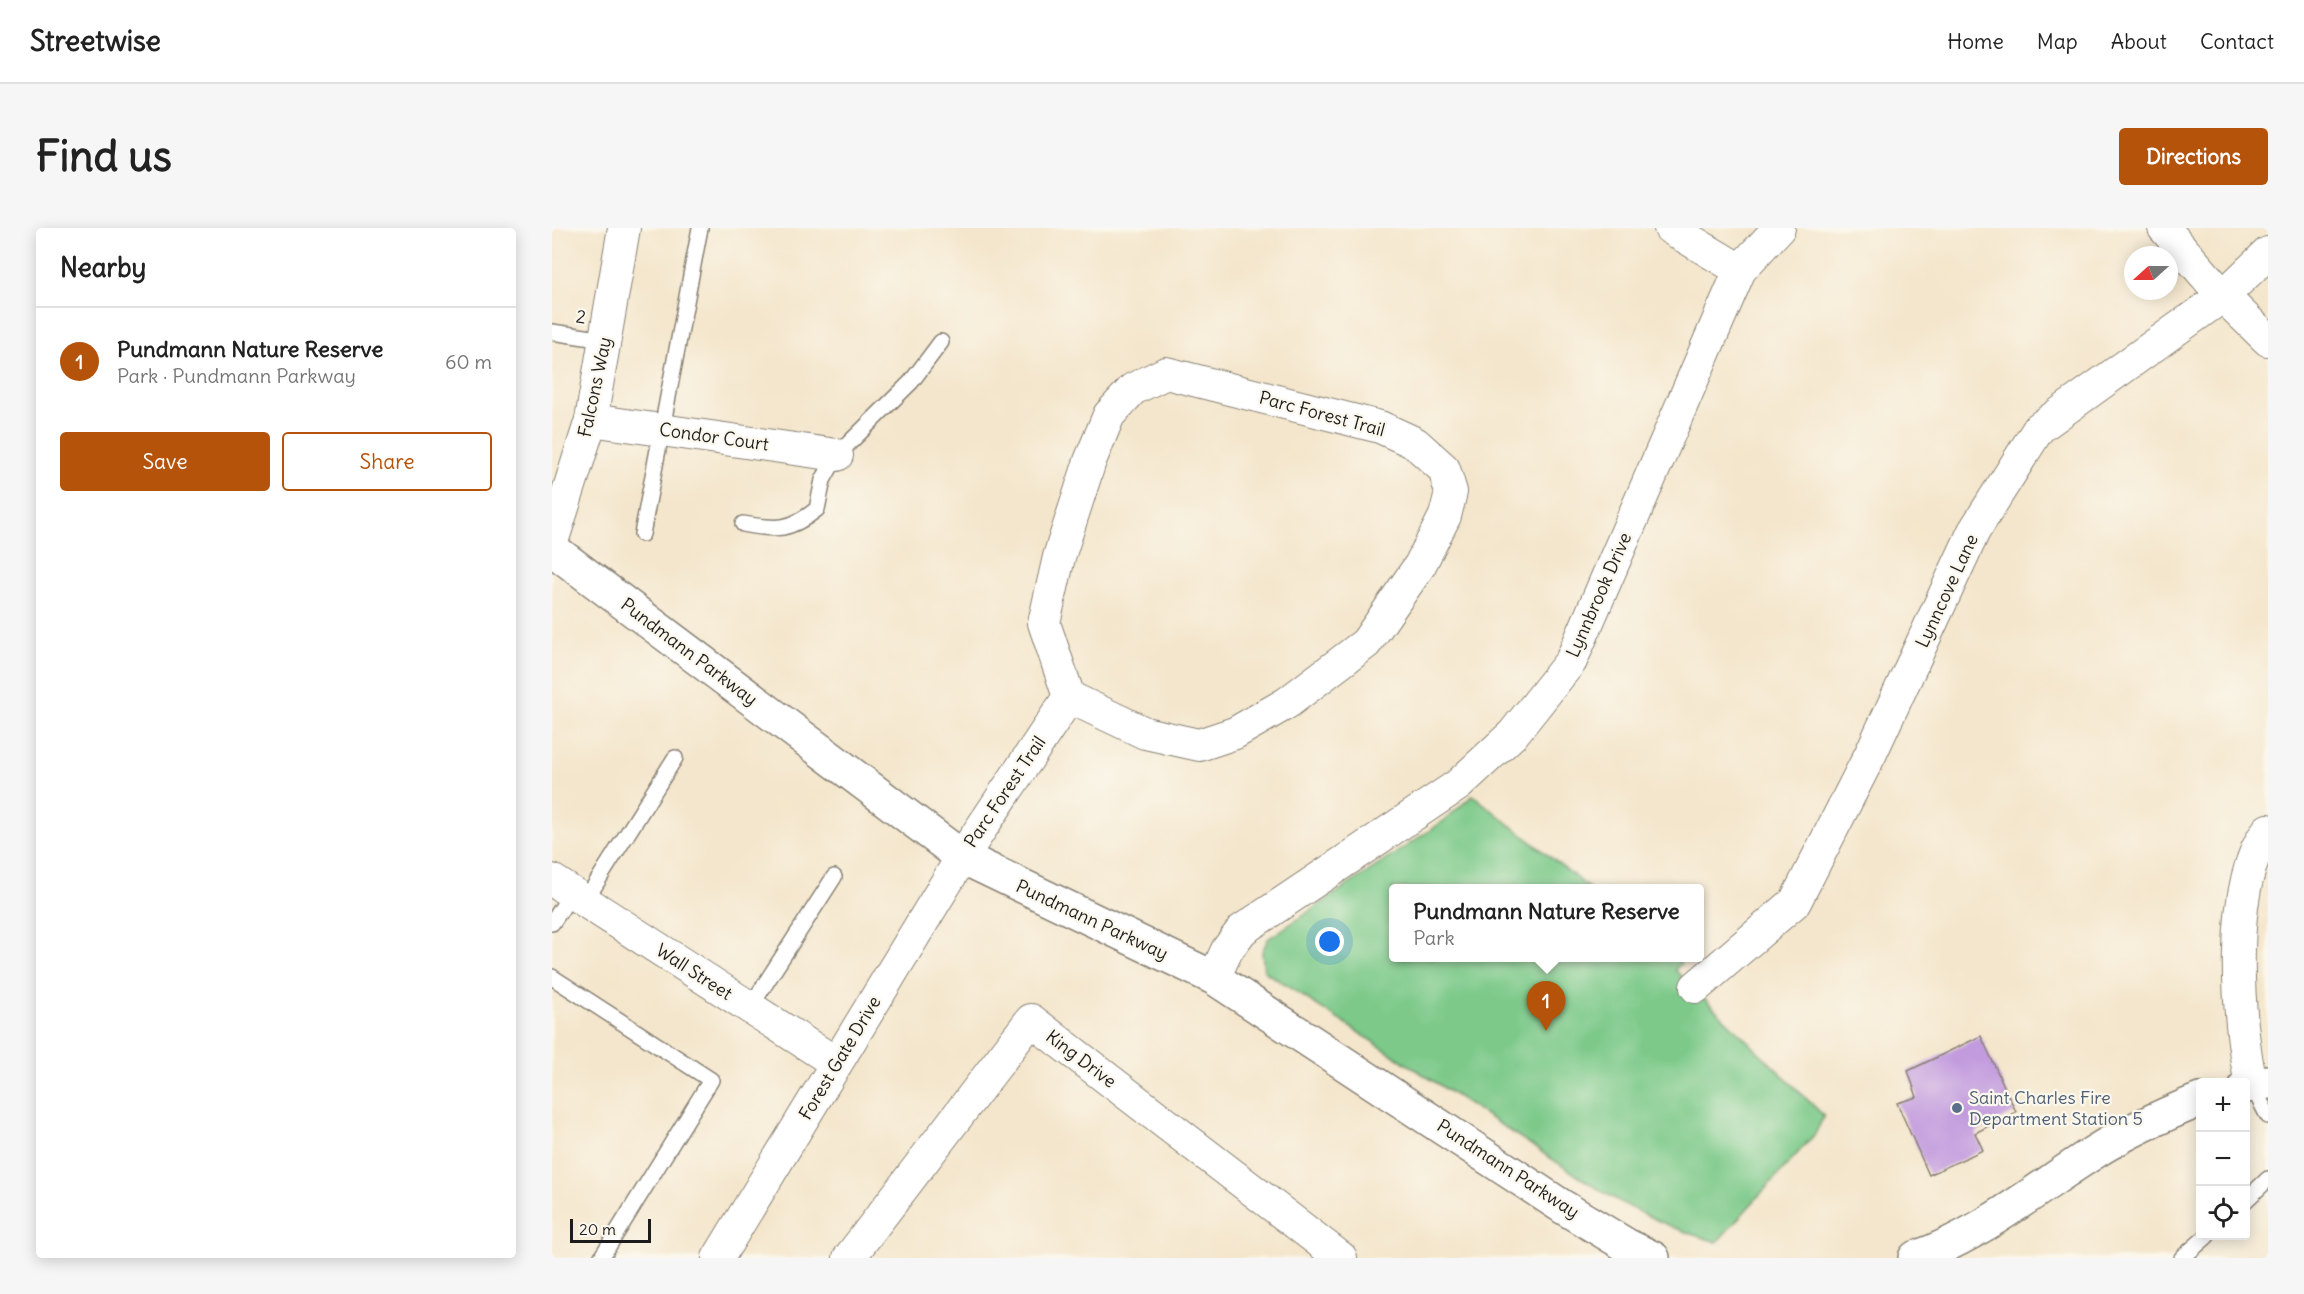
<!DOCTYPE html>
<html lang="en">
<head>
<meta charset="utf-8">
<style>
	:root { --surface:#fff; --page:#f6f6f6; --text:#222; --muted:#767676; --line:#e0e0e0; --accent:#b45309 }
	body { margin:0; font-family:Delius,sans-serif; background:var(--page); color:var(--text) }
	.controls { position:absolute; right:18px; bottom:18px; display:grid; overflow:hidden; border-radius:6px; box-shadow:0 3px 15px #0003 }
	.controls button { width:54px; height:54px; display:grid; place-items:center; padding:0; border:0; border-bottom:2px solid var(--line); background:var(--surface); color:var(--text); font:30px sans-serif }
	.compass { position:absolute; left:1572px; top:18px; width:54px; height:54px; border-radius:50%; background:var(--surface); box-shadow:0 3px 15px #0003; rotate:249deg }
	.scale { position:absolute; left:18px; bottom:15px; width:81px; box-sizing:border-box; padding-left:6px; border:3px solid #1c1c1c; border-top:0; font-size:16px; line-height:21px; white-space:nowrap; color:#1c1c1c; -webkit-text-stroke:4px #fbf7ec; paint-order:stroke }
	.you { position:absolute; left:778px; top:714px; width:21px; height:21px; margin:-15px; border:4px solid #fff; border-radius:50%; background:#1a73e8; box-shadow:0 0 0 9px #1a73e833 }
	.badge { display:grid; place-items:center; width:39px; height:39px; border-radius:50%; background:var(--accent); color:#fff; font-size:20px; font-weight:700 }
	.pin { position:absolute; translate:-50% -50px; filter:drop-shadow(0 2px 3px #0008) }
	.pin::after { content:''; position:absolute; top:32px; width:21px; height:18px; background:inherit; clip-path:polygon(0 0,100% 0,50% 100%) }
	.popup { position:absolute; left:837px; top:656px; width:315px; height:78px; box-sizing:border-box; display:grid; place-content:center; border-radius:6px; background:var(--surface); filter:drop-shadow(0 2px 4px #0005); font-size:20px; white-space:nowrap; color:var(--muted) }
	.popup b { font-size:22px; color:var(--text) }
	.popup::after { content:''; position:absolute; left:50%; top:100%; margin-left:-12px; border:12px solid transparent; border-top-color:var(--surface) }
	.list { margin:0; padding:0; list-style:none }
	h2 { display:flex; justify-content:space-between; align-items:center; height:78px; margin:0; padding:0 24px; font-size:26px }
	h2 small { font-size:20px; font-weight:400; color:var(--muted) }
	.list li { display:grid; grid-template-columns:39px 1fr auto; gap:18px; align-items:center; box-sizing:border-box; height:108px; padding:0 24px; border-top:2px solid var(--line) }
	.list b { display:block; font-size:22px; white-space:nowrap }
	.list p { margin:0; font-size:20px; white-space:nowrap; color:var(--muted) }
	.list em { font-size:20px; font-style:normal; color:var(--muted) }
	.actions { display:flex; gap:12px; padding:18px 24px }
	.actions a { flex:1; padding:14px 0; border:2px solid var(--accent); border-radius:6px; text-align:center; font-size:21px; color:var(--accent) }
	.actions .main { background:var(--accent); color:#fff }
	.icon { flex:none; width:33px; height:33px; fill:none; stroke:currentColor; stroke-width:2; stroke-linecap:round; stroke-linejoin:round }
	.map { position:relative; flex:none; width:1716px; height:1030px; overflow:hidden; border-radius:6px }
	header { display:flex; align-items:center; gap:36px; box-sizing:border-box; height:84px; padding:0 30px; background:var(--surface); border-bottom:2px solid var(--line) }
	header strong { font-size:28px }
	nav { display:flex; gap:33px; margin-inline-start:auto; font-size:21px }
	.intro { display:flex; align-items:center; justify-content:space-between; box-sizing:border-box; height:144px; padding:0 36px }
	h1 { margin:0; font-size:42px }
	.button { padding:15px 27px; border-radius:6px; background:var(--accent); color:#fff; font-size:21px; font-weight:700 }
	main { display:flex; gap:36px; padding:0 36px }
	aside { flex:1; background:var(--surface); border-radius:6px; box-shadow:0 3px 15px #0003 }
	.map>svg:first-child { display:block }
	.green { fill:#7bc989; stroke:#4c7252; stroke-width:1.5 }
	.building { fill:#c29bde }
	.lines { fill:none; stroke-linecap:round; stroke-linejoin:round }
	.service-casing { stroke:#888174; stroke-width:18 }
	.minor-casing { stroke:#888174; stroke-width:34 }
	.tertiary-casing { stroke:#888174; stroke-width:36 }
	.service { stroke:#fff; stroke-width:15 }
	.minor { stroke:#fff; stroke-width:32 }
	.tertiary { stroke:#fff; stroke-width:33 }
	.service-dot { fill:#5c6f8a; stroke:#fbf7ec; stroke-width:2 }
	.labels { text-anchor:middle; stroke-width:4.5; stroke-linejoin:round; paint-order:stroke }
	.street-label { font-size:18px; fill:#1c1c1c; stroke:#fbf7ec }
	.service-label { font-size:18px; fill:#4e5e75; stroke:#fbf7ec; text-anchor:start }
</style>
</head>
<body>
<header>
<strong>Streetwise</strong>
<nav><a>Home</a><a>Map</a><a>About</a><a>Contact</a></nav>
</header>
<div class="intro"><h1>Find us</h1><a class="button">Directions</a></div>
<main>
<aside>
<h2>Nearby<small></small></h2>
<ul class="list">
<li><span class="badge">1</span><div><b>Pundmann Nature Reserve</b><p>Park · Pundmann Parkway</p></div><em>60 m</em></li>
</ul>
<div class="actions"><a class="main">Save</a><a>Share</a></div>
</aside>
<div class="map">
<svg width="1716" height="1030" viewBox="0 0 1716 1030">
	<rect width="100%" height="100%" fill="#fbf7ec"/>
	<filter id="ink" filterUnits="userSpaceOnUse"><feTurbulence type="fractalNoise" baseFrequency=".0167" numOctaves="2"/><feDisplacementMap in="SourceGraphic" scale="12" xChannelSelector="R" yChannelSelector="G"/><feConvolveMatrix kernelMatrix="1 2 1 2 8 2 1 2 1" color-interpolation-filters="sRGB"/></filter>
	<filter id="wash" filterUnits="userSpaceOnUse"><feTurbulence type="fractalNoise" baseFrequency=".008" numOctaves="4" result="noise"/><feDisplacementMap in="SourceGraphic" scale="24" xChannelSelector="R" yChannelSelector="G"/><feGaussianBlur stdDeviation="1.35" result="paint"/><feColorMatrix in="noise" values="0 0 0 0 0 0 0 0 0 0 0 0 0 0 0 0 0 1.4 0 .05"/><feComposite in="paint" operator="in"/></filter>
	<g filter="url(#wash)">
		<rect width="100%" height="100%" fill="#f4e6cc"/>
		<path class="green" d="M921 567 1037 660H841V730H1122L1129 735 1123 742 1272 888 1263 906 1165 1014C1078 990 1023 945 949 897 870 846 791 794 712 743L710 724 716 711 893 592Z"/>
		<g id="blocks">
			<polygon class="building" points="1429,808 1464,884 1423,905 1431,922 1377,947 1345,875 1365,869 1356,843"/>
		</g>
	</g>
	<g filter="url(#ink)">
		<use href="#blocks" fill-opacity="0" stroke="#888174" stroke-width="1.5"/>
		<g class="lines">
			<g class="service-casing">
				<g id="service">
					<polyline points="0,104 53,112"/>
					<path d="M191 296C225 302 238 303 265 281L271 252 285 227 359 154 389 114"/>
					<polyline points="90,306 148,0"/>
					<polyline points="33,673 123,530"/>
					<polyline points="0,695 20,665"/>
					<polyline points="0,749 159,852 49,1030"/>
					<polyline points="197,781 282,649"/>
					<polyline points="1699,856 1716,888"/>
					<polyline points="1694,972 1716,951"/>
					<polyline points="1630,1030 1655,1008"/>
				</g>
			</g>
			<g class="minor-casing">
				<g id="minor">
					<polyline points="1118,0 1188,42"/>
					<polyline points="1612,0 1671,68 1716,112"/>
					<polyline points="39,192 285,227"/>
					<polyline points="0,314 39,192 72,0"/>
					<polyline points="0,652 284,835"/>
					<polyline points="662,750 675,722 690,702 906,557 961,506 1019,433 1188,42 1227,0"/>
					<polyline points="1144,759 1243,674 1319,525 1422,303 1487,200 1671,68 1716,25"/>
					<path d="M1699 856C1685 790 1675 658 1716 602"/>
					<polyline points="166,1030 410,629 517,469 593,505 647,517 683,505 735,475 814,415 868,337 893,288 899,264 892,241 863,215 828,199 614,145 581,161 557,187 538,233 507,329 492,395 517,469"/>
					<polyline points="297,1030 479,792 789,1030"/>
				</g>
			</g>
			<g class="tertiary-casing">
				<g id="tertiary">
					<polyline points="0,321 410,629 662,750 1011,979 1074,1017 1101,1030"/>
					<polyline points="1694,858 1716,854"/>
					<path d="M1363 1030C1425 1009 1486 960 1541 925 1575 903 1611 887 1648 872"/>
				</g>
			</g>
			<use href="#service" class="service"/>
			<use href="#minor" class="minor"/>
			<use href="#tertiary" class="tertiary"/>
		</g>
	</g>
	<circle class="service-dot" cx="1405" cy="880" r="6"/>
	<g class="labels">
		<g class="street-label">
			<text transform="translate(29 89) rotate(8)" y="6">2</text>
			<text transform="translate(43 159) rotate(-78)" y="6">Falcons Way</text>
			<text transform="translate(770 186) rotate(15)" y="6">Parc Forest Trail</text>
			<text transform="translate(162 209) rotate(8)" y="6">Condor Court</text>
			<text transform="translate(1395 363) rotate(-65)" y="6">Lynncove Lane</text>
			<text transform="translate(1047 367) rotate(-66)" y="6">Lynnbrook Drive</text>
			<text transform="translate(137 424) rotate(37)" y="6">Pundmann Parkway</text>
			<text transform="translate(453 564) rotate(-56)" y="6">Parc Forest Trail</text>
			<text transform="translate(540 692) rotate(25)" y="6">Pundmann Parkway</text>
			<text transform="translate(142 744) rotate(33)" y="6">Wall Street</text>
			<text transform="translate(288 830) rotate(-59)" y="6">Forest Gate Drive</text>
			<text transform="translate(529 831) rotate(37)" y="6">King Drive</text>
			<text transform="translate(956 941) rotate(33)" y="6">Pundmann Parkway</text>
		</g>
		<g class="service-label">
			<text x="1417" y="876">Saint Charles Fire<tspan x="1417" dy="21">Department Station 5</tspan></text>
		</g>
	</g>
</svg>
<div class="controls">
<button>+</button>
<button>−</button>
<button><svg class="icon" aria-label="locate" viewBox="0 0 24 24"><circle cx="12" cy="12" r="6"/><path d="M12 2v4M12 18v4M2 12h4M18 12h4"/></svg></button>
</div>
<svg class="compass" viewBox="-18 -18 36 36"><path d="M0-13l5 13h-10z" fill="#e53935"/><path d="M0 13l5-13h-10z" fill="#767676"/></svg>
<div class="scale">20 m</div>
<div class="you"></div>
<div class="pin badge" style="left:994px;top:803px">1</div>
<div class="popup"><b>Pundmann Nature Reserve</b>Park</div>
</div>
</main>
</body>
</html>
